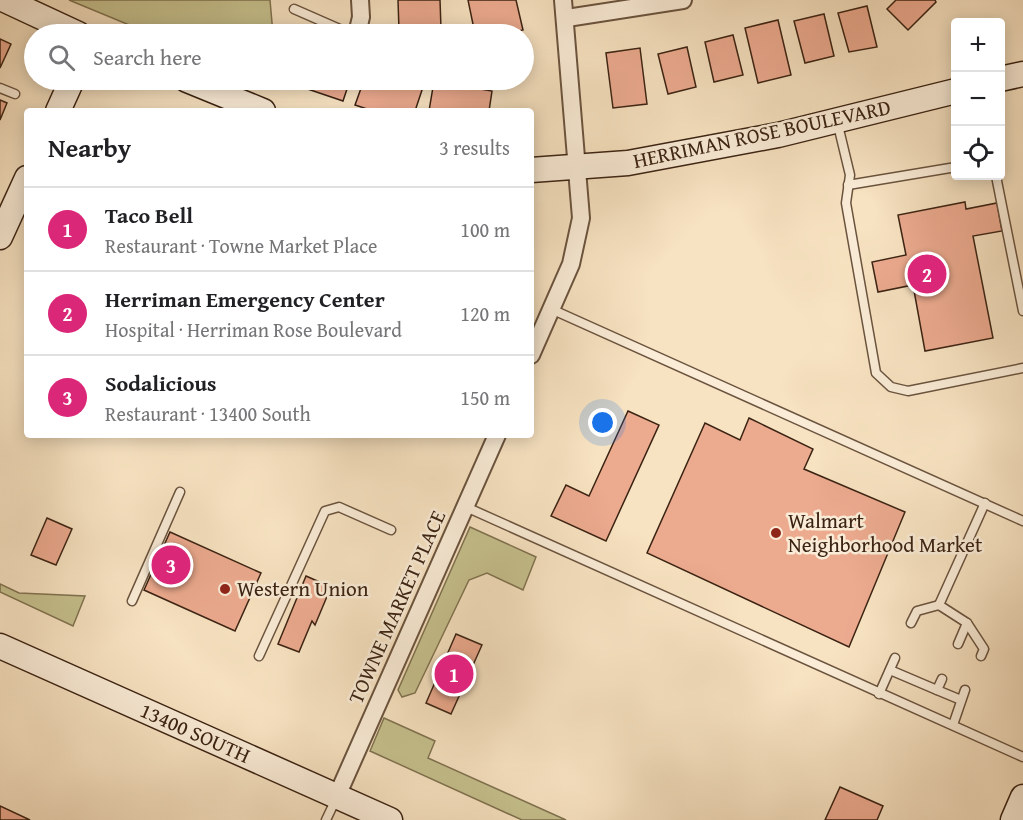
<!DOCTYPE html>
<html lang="en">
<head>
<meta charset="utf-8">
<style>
	:root { --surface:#fff; --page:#f2f2f2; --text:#202124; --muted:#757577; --line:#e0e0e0; --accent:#db2777 }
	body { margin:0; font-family:"Gentium Book Plus",serif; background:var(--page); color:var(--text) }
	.controls { position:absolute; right:18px; top:18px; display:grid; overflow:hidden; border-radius:6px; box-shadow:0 3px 15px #0003 }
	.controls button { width:54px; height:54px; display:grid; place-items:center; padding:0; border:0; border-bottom:2px solid var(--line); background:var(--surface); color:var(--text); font:30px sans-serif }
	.you { position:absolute; left:603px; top:423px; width:21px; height:21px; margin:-15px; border:4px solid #fff; border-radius:50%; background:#1a73e8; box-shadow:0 0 0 9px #1a73e833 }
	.badge { display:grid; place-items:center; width:39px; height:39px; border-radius:50%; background:var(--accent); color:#fff; font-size:20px; font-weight:700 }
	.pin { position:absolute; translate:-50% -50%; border:3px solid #fff; box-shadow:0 2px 6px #0006 }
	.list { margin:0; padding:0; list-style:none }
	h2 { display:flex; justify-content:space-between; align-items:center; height:78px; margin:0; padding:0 24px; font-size:26px }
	h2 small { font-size:20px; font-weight:400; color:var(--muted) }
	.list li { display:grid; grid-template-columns:39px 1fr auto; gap:18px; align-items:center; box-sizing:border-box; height:84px; padding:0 24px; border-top:2px solid var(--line) }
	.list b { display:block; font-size:22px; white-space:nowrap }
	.list p { margin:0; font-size:20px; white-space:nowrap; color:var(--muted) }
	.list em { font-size:20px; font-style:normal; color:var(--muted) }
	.icon { flex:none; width:33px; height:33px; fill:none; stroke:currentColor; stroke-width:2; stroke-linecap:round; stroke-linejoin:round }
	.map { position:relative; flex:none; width:1023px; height:820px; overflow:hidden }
	.search { position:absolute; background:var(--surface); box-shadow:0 3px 15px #0003; left:24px; top:24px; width:510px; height:66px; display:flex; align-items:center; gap:15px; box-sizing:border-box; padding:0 21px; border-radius:33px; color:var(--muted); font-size:22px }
	.panel { position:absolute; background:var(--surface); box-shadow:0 3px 15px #0003; left:24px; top:108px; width:510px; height:330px; border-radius:6px }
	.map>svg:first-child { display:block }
	.green { fill:#c5c08d; stroke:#807250; stroke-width:1.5 }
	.building { fill:#ecaa8f; stroke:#3b2313; stroke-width:1.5 }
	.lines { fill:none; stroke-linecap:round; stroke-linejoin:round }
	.lane-casing { stroke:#6a533e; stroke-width:11 }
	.street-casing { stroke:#6a533e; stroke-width:20 }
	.secondary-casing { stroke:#3b2313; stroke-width:27 }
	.lane { stroke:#faecd7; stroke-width:8 }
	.street { stroke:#faecd7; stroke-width:16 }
	.secondary { stroke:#faecd7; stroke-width:24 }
	.poi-dot { fill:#8f2418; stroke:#faecd7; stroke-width:2 }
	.labels { text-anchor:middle; stroke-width:5; stroke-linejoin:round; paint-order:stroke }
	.street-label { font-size:21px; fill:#3b2313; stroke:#faecd7 }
	.poi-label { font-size:21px; fill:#3b2313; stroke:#faecd7; text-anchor:start }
</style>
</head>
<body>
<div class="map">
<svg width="1023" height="820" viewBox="0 0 1023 820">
	<rect width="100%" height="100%" fill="#f7e2c1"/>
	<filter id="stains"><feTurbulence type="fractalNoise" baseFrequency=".00333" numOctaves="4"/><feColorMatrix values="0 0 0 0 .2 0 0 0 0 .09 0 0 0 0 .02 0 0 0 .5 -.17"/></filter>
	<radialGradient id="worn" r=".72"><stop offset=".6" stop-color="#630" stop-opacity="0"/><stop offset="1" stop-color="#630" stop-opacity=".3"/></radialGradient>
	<g class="green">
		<polygon points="69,0 270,0 273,34 151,34"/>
		<polygon points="470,527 536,557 523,590 487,573 469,580 415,693 402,697 398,690"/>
		<polygon points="0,584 19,593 85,596 73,626 0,592"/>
		<polygon points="384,718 435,741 428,758 566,820 522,820 370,751"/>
	</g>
	<g class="building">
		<polygon points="398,0 440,0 441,29 399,30"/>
		<polygon points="468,0 516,0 523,30 505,34 475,34"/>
		<polygon points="896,0 935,0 936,2 908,30 887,9"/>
		<polygon points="867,6 877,47 849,52 838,13"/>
		<polygon points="824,14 834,56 805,63 794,21"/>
		<polygon points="778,20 791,75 758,83 745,28"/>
		<polygon points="733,35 743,75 714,82 705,42"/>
		<polygon points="0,39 11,44 0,68"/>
		<polygon points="687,47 696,87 668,94 658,54"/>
		<polygon points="640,48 647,104 613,108 606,53"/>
		<polygon points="288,80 350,80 343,101 287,82"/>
		<polygon points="364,80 410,80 424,84 415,111 373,111 355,105"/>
		<polygon points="434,81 492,91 489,111 429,111"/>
		<polygon points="0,100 7,103 0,120"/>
		<polygon points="965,202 966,209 997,203 1002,231 973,236 993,338 925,351 913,285 878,292 872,262 906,255 898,215"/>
		<polygon points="628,411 659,425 606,541 551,516 566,485 589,496"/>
		<polygon points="749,418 813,449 804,469 905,512 849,647 647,553 705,423 740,440"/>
		<polygon points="47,518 72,529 56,565 31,555"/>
		<polygon points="170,532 261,573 235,631 144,590"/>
		<polygon points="306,576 331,587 315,625 312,621 299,652 278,644"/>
		<polygon points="456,634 482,645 451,714 426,703"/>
		<polygon points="840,787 883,806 877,820 825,820"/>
		<polygon points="0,806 30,820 0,820"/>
	</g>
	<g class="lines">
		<g class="lane-casing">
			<g id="lane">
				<polyline points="294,9 351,34"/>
				<polyline points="0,88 15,94"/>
				<polyline points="837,121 850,175 846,203 876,373 891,387 908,391 1023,368"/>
				<polyline points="996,176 1023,311"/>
				<polyline points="848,185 956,167"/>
				<polyline points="551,309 1023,521"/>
				<polyline points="466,507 1023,757"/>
				<polyline points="132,601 180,492"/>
				<polyline points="939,605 985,503"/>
				<polyline points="911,623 917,611 939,605 967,623 984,649 981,656"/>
				<polyline points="958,644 967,623"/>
				<polyline points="259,656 325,511 339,507 391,530"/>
				<polyline points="890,670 937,690"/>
				<polyline points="942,679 937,690 961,700"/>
				<polyline points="879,694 895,658"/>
				<polyline points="953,725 965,690"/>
				<polyline points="326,820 336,799"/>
			</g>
		</g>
		<g class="street-casing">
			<g id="street">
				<polyline points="567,18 683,0"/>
				<polyline points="357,34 361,17 360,0"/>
				<polyline points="531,355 571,264 581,218 563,0"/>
				<polyline points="337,796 497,435"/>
			</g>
		</g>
		<g class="secondary-casing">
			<g id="secondary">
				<polyline points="5,0 78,34"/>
				<polyline points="1000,79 1023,74"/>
				<polyline points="187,80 263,111"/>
				<polyline points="58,111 72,80"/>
				<polyline points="531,170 628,163 778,135 956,91"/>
				<polyline points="0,237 27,178"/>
				<polyline points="0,646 390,820"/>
				<polyline points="1013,820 1023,797"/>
			</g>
		</g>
		<use href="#lane" class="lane"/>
		<use href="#street" class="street"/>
		<use href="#secondary" class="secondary"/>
	</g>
	<g class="poi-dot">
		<circle cx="776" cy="533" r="6"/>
		<circle cx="225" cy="589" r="6"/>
	</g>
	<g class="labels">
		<g class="street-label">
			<text transform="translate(762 134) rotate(-12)" y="7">HERRIMAN ROSE BOULEVARD</text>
			<text transform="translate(397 607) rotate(-66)" y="7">TOWNE MARKET PLACE</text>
			<text transform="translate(195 733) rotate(24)" y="7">13400 SOUTH</text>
		</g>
		<g class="poi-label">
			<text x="788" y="528">Walmart<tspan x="788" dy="24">Neighborhood Market</tspan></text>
			<text x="237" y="596">Western Union</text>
		</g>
	</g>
	<rect width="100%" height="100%" filter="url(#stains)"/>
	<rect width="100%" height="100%" fill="url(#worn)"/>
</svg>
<div class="controls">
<button>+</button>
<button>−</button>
<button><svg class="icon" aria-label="locate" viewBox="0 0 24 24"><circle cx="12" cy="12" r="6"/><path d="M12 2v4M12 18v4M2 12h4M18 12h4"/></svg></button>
</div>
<div class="you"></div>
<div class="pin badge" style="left:454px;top:674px">1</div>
<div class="pin badge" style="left:927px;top:274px">2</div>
<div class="pin badge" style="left:171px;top:565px">3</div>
<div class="search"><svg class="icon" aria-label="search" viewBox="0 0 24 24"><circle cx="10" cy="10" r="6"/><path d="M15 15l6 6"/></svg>Search here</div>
<section class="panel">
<h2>Nearby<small>3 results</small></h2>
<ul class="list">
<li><span class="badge">1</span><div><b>Taco Bell</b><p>Restaurant · Towne Market Place</p></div><em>100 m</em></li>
<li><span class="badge">2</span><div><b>Herriman Emergency Center</b><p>Hospital · Herriman Rose Boulevard</p></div><em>120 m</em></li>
<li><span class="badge">3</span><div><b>Sodalicious</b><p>Restaurant · 13400 South</p></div><em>150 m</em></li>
</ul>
</section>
</div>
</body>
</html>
